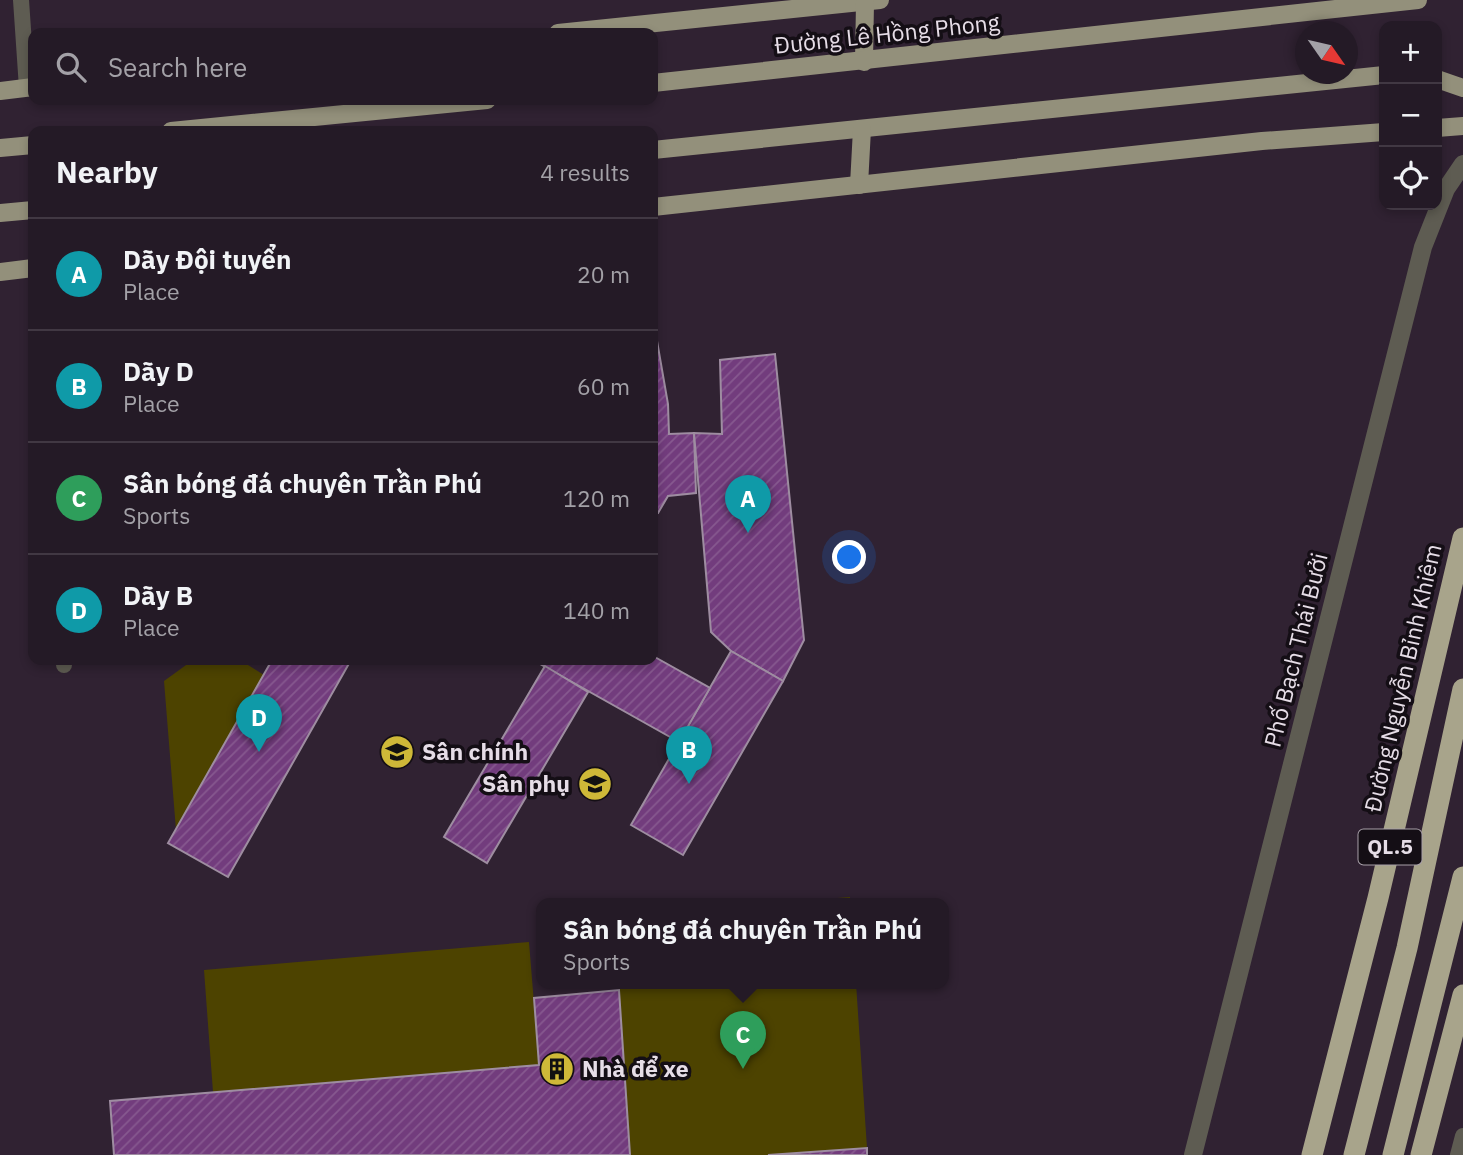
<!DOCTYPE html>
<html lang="en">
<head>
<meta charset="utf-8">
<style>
	:root { --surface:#241a26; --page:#2c232e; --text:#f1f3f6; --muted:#a3a1a7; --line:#413843; --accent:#ceb838 }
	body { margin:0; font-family:"IBM Plex Sans",sans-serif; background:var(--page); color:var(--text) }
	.controls { position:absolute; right:21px; top:21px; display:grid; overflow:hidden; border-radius:14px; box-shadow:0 4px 10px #0003 }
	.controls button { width:63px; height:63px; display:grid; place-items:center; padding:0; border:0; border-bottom:2px solid var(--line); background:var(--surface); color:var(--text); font:35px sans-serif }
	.compass { position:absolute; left:1295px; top:21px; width:63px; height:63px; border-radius:50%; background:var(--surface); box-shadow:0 4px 10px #0003; rotate:124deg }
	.you { position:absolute; left:850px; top:558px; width:24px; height:24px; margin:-18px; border:5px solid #fff; border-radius:50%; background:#1a73e8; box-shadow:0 0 0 10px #1a73e833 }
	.badge { display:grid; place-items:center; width:46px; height:46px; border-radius:50%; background:var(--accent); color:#fff; font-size:23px; font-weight:700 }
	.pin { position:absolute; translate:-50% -58px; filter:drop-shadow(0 2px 4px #0008) }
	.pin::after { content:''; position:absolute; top:37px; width:24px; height:21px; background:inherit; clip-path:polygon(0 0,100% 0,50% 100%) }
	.popup { position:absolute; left:536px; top:898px; width:413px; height:91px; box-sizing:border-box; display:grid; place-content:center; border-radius:14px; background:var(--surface); filter:drop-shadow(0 2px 5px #0005); font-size:23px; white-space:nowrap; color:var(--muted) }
	.popup b { font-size:26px; color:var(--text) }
	.popup::after { content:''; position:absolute; left:50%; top:100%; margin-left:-14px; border:14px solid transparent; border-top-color:var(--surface) }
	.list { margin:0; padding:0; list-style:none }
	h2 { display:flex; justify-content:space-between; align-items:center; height:91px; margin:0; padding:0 28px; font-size:30px }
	h2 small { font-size:23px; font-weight:400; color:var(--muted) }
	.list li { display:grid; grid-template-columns:46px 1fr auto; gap:21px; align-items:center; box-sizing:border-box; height:112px; padding:0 28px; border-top:2px solid var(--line) }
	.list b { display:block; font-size:26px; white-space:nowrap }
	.list p { margin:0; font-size:23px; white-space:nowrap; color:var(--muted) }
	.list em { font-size:23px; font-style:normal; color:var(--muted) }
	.icon { flex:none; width:38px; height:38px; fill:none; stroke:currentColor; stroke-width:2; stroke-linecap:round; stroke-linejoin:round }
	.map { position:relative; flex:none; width:1463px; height:1155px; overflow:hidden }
	.search { position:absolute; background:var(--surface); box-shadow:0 4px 10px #0003; left:28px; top:28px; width:630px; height:77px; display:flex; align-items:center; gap:18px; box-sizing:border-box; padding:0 24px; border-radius:14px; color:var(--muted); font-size:26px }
	.panel { position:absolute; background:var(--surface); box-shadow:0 4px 10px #0003; left:28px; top:126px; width:630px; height:539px; border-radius:14px }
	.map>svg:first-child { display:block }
	.grass { fill:#4d4300 }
	.building { fill:url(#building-hatch); stroke:#9e8da1; stroke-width:2 }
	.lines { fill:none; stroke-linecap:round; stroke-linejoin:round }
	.lane { stroke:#5e5c52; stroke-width:16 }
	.street { stroke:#5e5c52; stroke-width:18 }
	.primary { stroke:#93907b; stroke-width:18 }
	.highway { stroke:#a8a48b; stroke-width:21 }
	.labels { text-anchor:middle; stroke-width:7; stroke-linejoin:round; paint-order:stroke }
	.shield { fill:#140e15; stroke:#a79fa8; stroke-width:2 }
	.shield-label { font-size:21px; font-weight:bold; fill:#e6dde7 }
	.street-label { font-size:23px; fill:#e6dde7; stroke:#140e15 }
	.poi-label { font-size:23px; font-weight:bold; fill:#e6dde7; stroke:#140e15; text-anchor:start }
</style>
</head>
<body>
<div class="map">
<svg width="1463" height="1155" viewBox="0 0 1463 1155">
	<defs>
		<pattern id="building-hatch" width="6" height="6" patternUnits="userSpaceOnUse" patternTransform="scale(1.75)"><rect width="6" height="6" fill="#723c7d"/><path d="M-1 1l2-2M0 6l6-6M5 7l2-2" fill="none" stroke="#86588f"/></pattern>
	</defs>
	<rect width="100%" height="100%" fill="#302232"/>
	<g class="grass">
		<polygon points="193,660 240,660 264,675 176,830 164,681"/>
		<polygon points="850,897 850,903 774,903"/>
		<polygon points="529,942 539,1065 213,1092 204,970"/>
		<polygon points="618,983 856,983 867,1148 768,1155 630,1155"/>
	</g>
	<g class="building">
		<polygon points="653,318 668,404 669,434 694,433 696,493 668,496 658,513 653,514"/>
		<polygon points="775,354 804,640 783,681 731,651 711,632 694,433 722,434 720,360"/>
		<polygon points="731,651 783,681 683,855 631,825"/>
		<polygon points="653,656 710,688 679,742 533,660 653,660"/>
		<polygon points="272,660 351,660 228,877 168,843"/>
		<polygon points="545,666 588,692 487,863 444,837"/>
		<polygon points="619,990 630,1155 114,1155 110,1101 539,1065 534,998"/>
		<polygon points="867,1148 867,1155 768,1155"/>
	</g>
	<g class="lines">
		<g class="lane">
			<polyline points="21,0 27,88"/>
			<polyline points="64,660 64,665"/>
			<polyline points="1458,1155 1463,1136"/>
		</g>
		<polyline class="street" points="1193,1155 1423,247 1446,189 1463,164"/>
		<g class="primary">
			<polyline points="558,33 880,0"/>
			<polyline points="864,62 865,2"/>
			<polyline points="1437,79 1463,88"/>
			<polyline points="653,83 1418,0"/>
			<polyline points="0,91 33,87"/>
			<polyline points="1437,128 1463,126"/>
			<polyline points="171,131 487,100"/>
			<polyline points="0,148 33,145"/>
			<polyline points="653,150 1384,75"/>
			<polyline points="859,185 862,129"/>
			<polyline points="653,207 1262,141 1384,132"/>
			<polyline points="0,213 33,210"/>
			<polyline points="0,272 33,268"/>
		</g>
		<g class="highway">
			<polyline points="1312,1155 1378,898 1463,538"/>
			<polyline points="1354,1155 1407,948 1463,689"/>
			<polyline points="1393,1155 1463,877"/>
			<polyline points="1421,1155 1463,995"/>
		</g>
	</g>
	<defs>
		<g id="school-disc" transform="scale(1.75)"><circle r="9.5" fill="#ceb838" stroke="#140e15"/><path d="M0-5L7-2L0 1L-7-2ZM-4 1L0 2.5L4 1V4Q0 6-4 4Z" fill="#111"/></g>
		<g id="building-disc" transform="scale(1.75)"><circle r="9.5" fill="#ceb838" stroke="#140e15"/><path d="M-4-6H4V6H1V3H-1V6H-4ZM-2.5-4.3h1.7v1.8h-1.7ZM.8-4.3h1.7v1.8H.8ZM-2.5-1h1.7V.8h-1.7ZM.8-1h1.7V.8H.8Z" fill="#111"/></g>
	</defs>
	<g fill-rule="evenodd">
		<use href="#school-disc" x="397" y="752"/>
		<use href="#school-disc" x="595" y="784"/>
		<use href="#building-disc" x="557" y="1069"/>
	</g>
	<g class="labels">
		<rect class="shield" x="1358.5" y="829.5" width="63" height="35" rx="5"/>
		<g class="shield-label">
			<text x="1390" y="854">QL.5</text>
		</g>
		<g class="street-label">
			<text transform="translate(887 34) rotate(-6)" y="8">Đường Lê Hồng Phong</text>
			<text transform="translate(1296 650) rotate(-76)" y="8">Phố Bạch Thái Bưởi</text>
			<text transform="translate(1403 678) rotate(-77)" y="8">Đường Nguyễn Bỉnh Khiêm</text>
		</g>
		<g class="poi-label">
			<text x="422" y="760">Sân chính</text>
			<text x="570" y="792" text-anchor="end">Sân phụ</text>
			<text x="582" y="1077">Nhà để xe</text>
		</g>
	</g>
</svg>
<div class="controls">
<button>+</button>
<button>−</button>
<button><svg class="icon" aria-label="locate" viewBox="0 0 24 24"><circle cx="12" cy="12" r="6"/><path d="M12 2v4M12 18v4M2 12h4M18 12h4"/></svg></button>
</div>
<svg class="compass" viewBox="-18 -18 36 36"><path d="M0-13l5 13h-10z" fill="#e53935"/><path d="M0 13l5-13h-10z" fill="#a3a1a7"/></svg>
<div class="you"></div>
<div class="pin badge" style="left:748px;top:533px;background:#0f9aa8">A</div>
<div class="pin badge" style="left:689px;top:784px;background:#0f9aa8">B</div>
<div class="pin badge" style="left:743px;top:1069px;background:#2e9e5b">C</div>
<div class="popup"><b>Sân bóng đá chuyên Trần Phú</b>Sports</div>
<div class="pin badge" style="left:259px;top:752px;background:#0f9aa8">D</div>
<div class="search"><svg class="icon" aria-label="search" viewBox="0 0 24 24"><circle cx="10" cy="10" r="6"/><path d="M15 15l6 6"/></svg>Search here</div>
<section class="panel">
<h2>Nearby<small>4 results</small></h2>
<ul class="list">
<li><span class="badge" style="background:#0f9aa8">A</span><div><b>Dãy Đội tuyển</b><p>Place</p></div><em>20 m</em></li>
<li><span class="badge" style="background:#0f9aa8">B</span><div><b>Dãy D</b><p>Place</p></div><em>60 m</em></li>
<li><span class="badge" style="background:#2e9e5b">C</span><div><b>Sân bóng đá chuyên Trần Phú</b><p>Sports</p></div><em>120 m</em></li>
<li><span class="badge" style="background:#0f9aa8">D</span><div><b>Dãy B</b><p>Place</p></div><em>140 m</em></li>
</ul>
</section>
</div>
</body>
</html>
